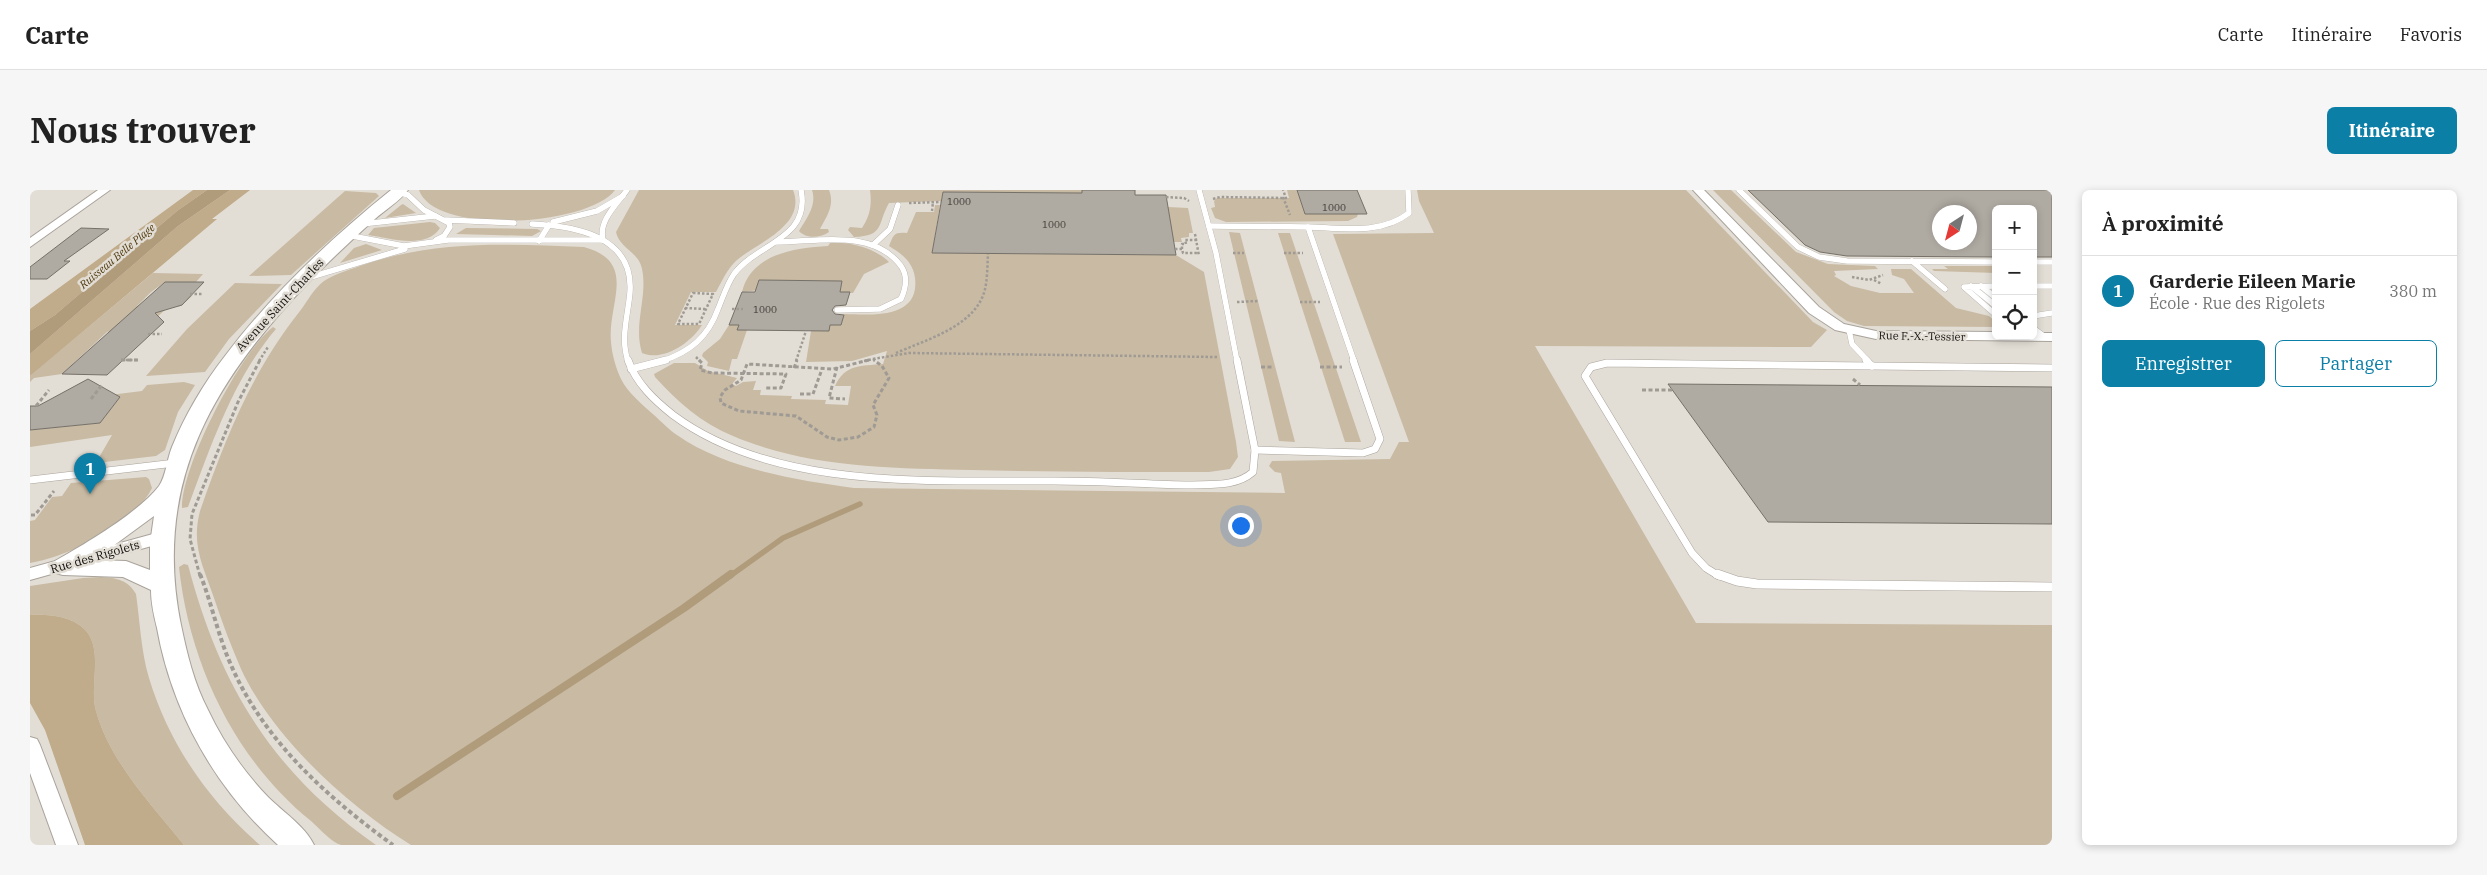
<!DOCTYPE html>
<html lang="fr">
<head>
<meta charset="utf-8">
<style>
	:root { --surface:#fff; --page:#f6f6f6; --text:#222; --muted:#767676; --line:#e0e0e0; --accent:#0c7fa6 }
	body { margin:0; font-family:"IBM Plex Serif",serif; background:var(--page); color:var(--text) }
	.controls { position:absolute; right:15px; top:15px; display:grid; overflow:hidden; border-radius:8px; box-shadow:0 2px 8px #0003 }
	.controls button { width:45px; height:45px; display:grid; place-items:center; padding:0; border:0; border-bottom:1px solid var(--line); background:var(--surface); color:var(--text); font:25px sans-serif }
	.compass { position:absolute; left:1902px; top:15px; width:45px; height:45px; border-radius:50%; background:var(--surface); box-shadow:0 2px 8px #0003; rotate:216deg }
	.you { position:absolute; left:1210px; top:335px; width:18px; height:18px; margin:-12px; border:4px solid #fff; border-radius:50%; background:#1a73e8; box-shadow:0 0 0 8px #1a73e833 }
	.badge { display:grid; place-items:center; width:32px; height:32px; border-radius:50%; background:var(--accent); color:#fff; font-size:16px; font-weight:700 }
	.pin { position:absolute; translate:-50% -41px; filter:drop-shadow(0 1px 2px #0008) }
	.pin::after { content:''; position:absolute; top:26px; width:18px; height:15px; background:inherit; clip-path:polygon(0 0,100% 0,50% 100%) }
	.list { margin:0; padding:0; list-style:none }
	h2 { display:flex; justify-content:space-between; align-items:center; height:65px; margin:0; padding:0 20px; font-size:21px }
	h2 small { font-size:16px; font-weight:400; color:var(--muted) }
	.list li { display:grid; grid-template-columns:32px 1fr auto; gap:15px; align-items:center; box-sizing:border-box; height:70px; padding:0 20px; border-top:1px solid var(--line) }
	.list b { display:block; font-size:19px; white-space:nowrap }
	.list p { margin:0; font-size:16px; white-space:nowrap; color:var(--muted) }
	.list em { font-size:16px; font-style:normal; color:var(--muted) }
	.actions { display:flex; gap:10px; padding:15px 20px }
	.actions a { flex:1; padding:11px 0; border:1px solid var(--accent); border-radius:8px; text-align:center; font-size:18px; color:var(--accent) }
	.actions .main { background:var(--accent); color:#fff }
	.icon { flex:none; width:28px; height:28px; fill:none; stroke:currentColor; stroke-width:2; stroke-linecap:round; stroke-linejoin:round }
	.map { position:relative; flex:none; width:2022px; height:655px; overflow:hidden; border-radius:8px }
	header { display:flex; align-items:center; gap:30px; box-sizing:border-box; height:70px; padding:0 25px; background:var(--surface); border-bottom:1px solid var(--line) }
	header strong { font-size:24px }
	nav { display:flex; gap:28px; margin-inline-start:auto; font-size:18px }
	.intro { display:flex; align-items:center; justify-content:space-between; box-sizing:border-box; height:120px; padding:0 30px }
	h1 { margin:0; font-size:35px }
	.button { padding:12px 22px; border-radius:8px; background:var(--accent); color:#fff; font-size:18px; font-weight:700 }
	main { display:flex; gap:30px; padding:0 30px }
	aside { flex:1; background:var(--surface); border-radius:8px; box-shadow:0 2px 8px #0003 }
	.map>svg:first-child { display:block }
	.green { fill:#c9baa3 }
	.forest { fill:#c0ab8a }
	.water { fill:#b09b7b }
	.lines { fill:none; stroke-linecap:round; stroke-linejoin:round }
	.stream-far1 { stroke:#b09b7b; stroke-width:5.5 }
	.stream { stroke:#b09b7b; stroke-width:8 }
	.building { fill:#afaaa2; stroke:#757169; fill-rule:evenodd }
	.lane-far2-casing { stroke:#a9a39b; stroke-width:6 }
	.lane-far1-casing { stroke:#a9a39b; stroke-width:8 }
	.lane-casing { stroke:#a9a39b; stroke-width:10 }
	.street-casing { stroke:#a9a39b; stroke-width:2 }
	.secondary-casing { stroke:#a9a39b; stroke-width:2 }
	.path-far2 { stroke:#9f9b94; stroke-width:2.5; stroke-dasharray:2.5 2; stroke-linecap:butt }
	.path-far1 { stroke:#9f9b94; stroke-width:3; stroke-dasharray:4 2.5; stroke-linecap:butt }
	.path { stroke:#9f9b94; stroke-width:4; stroke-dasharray:4.5 3; stroke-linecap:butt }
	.lane-far2 { stroke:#fff; stroke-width:5.5 }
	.lane-far1 { stroke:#fff; stroke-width:7 }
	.lane { stroke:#fff; stroke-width:9 }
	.street { fill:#fff; fill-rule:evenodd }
	.secondary { fill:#fff; fill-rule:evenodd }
	.labels { text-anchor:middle; stroke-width:5; stroke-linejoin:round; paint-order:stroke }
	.number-label { font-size:10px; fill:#3b3834 }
	.far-water-label { font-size:11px; font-style:italic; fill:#4d370c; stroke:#e3ded5 }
	.far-street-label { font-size:11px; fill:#14120f; stroke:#e3ded5 }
	.street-label { font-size:12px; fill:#14120f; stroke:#e3ded5 }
</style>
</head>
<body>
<header>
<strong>Carte</strong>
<nav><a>Carte</a><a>Itinéraire</a><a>Favoris</a></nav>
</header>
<div class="intro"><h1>Nous trouver</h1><a class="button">Itinéraire</a></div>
<main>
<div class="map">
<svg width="2022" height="655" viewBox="0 0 2022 655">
	<rect width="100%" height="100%" fill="#e3ded5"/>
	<g class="green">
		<path d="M389 0H585C559 36 404 46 389 0Z"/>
		<path d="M609 0H763C777 35 727 53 707 70 697 79 692 91 686 102H661L645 135H672C661 153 633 172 612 163 603 134 618 107 612 79 609 62 589 58 586 42Z"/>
		<path d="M782 0H799C805 15 797 26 790 39H798L799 42C791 48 776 49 769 41 777 28 787 15 782 0Z"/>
		<path d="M840 0H1052V3L913 2 911 11 859 13C847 34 855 46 824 47L818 40 820 37 832 38C840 26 842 15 840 0Z"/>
		<polygon points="1257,0 1267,0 1275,24 1328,24 1327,27 1318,31 1196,32 1185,28 1181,18 1185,17 1184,11 1187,8 1259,8"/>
		<path d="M1387 0H1656L1783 132 1797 140 1781 157 1505 156 1666 433 2022 435V655H381C318 616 243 548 211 479 201 456 192 432 184 408 173 376 161 355 170 321 195 249 222 181 270 121 277 112 284 98 294 91 306 83 322 79 336 74 408 50 478 54 554 57 609 72 577 114 581 152 582 165 586 178 591 189 598 203 613 215 624 225 632 232 639 240 647 245 695 279 767 290 824 298L1255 303 1251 283 1245 282 1239 276 1242 271 1360 269 1369 252H1379L1303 44 1404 43 1389 11Z"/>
		<polygon points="1683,0 1701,0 1766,62 1798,74 1845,76 1848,79 1804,81 1806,85 1804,86 1821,96 1850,103 1884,103 1874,89 1862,85 1861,79 1881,79 1926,118 1959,126 1966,132 1966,137 1834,136 1817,131 1804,122"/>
		<polygon points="315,1 346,3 349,6 261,85 219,86"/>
		<polygon points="373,14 386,23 355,28 371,15"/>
		<path d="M905 15H910L902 63 1146 65 1174 82 1206 252 1208 267 1200 279 1179 282C1100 282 1020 282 941 280 861 278 778 278 703 246 671 233 648 212 625 187L624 184 644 173H665L678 181 707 188 702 194 706 196 713 192 726 191 723 200H731L730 205 762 206 761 209 796 210 795 214 818 215 821 196H805C815 174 831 176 853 174L857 161 822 171 776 172 781 141H798L800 135H811L814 124C842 125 890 129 885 88 883 72 872 64 859 56 864 44 864 42 877 43L886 22H904Z"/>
		<polygon points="1138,17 1158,18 1163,43 1159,43 1159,47 1151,48 1152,52 1143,52"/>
		<path d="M400 32 405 33 410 38C396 60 359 48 338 45L344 38Z"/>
		<polygon points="436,38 507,39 511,41 502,46 426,44"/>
		<polygon points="1199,42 1210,43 1265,252 1249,251"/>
		<polygon points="1248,43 1260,43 1331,252 1315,252"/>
		<path d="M800 53C819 51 845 58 859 72L834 84 823 103 810 102 812 91 712 102C721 64 764 58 798 56Z"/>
		<polygon points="336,54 352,60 310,73 324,58"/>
		<polygon points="1914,76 1966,76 1966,83 1904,81 1902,79 1918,79"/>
		<polygon points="123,83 173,84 166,92 135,92 121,102 107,116 162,106 151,116 137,118 123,131 77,142 32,184 4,188 0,192 0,186 8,179"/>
		<polygon points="205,93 252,94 199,149 175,182 116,186 157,139"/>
		<polygon points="699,135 709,135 708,140 717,140 707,169 702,169 699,181 677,176 678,172 672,166 673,163 690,149"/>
		<path d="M243 137 246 139C203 189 181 256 158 317L152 318C151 277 210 162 243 137Z"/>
		<polygon points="154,192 165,195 148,222 135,260 126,266 49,275 67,271 82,245 0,257 0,240 70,233 90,207 64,207 112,201 117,195"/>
		<path d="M116 287 119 289 122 298C104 335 40 366 0 373V331L5 330 22 307 32 306 41 293Z"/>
		<path d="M154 374 158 375C190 496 242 582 346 655 335 655 321 655 311 655 301 652 289 638 281 631 205 570 159 473 149 377Z"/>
		<path d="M71 387C87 388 98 390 106 404 110 432 111 461 119 488 139 554 178 610 230 655H154C122 615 80 572 66 521 59 497 73 463 57 442 44 426 19 424 0 425V396L53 388Z"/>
	</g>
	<g class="forest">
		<polygon points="163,0 177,0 147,21 25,125 0,141 0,119"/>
		<polygon points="200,0 220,0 182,29 187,29 0,186 0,164 148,36"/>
		<path d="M0 425C19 424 44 426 57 442 73 463 59 497 66 521 80 572 122 615 154 655H55L15 540 0 513Z"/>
	</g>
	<polygon class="water" points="177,0 200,0 148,36 0,164 0,141 25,125 147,21"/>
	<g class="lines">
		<polyline class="stream-far1" points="700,386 753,348 830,314"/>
		<polyline class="stream" points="367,606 654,418 701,384"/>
	</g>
	<g class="building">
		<polygon points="1052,0 1105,0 1105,5 1136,5 1146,65 902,63 913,2 1052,3"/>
		<polygon points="1267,0 1327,0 1337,24 1275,24"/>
		<path d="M1718 0H2022V67H2003V19H1966V67L1817 66 1790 62 1775 55ZM1910 22H1940V52H1910Z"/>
		<polygon points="51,38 79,39 34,71 40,71 17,89 0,89 0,77"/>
		<polygon points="729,90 812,91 810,102 820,102 816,115 805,116 802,120 805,124 814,125 811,135 800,135 799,141 707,140 709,135 699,135 712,102 725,102"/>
		<polygon points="135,92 174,92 152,115 125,123 134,132 77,185 32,184"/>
		<polygon points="58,189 90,207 70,233 0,240 0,216 8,216"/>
		<polygon points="1638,194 2022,197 2022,334 1738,332"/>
	</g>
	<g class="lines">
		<g class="lane-far2-casing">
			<g id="lane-far2">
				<polyline points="1169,0 1186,63 1207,171"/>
				<polyline points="1709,0 1768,57 1789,67 1817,71 1966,72"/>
				<polyline points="368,2 378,5 394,20 419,33 420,37 414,46 406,50"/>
				<polyline points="416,30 484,33"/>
				<polyline points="523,32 567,21 593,6"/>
				<polyline points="332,34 405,26"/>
				<path d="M502 34C545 36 604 46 600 102 598 126 590 148 598 171"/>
				<polyline points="1179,36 1278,37 1324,171"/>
				<path d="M1278 37C1311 38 1351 45 1379 23L1378 0"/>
				<polyline points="317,45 374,56 418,50 571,50"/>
				<path d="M573 50C568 31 587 14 597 0"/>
				<polyline points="509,51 519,35"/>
				<path d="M746 52C786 52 843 38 871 76 878 86 876 98 871 109L850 119 807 120"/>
				<polyline points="843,55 860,39 868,15"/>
				<polyline points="1882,71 1915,99"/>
				<polyline points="2003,72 2022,72"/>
				<polyline points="274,89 375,59"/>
				<polyline points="1941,96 1966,116"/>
				<polyline points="1951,96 1966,108"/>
				<polyline points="1966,96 1934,97 1966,125"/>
				<polyline points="2003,96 2022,96"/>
				<polyline points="2003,126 2022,123"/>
				<polyline points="2003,138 2015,147"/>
				<polyline points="1819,140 1822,154 1838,171"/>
				<path d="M632 171C660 162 678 147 688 119 693 107 697 94 704 84 727 53 781 49 771 0"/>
			</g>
		</g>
		<g class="lane-far1-casing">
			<g id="lane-far1">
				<path d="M598 170C606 193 624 210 643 225 745 301 902 290 1024 291 1069 291 1115 294 1160 295 1182 294 1206 297 1223 282L1225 260 1207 170"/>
				<polyline points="1836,170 1842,176"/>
				<polyline points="601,179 636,170"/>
				<polyline points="1225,260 1333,263 1345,259 1350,249 1323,170"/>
				<polyline points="0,290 145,273"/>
				<polyline points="1689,386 1676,378 1662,363 1555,186 1561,177 1577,173 2022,178"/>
			</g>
		</g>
		<g class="lane-casing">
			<polyline id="lane" points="1687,384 1707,391 1727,394 2022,397"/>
		</g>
		<g class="street-casing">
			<g id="street">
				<polygon points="68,0 80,0 0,57 0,48"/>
				<polygon points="1663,0 1674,0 1789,117 1814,134 1846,141 1966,142 1966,146 2003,146 2003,143 2022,143 2022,151 1846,149 1805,140 1779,123"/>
				<polygon points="130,342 136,344 138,348 136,352 0,390 0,378"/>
				<polygon points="0,547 7,549 10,555 48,655 26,655 0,583"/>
			</g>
		</g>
		<g class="secondary-casing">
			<path id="secondary" d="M361 0H378C370 11 355 20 345 29 323 49 301 69 280 91 184 190 122 292 151 435 157 464 164 493 178 520 193 552 214 582 238 607 253 622 275 636 284 655H248C185 598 142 522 127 438 124 426 121 413 121 400L93 387 33 385 25 383 21 377 25 371C55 354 108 323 129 296 136 286 137 269 142 257 155 225 174 193 195 166 242 104 300 49 361 0ZM124 326 120 354V380L96 371 64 370Z"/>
		</g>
		<g class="path-far2">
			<polyline points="1136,7 1154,8 1159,11"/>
			<polyline points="1253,7 1260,25"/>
			<polyline points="1183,9 1190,7 1256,8 1253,0"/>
			<polyline points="879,13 911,12"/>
			<polyline points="902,21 903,12"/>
			<polyline points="1165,44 1169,66"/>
			<polyline points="1145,59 1152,59 1153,63 1169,63"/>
			<polyline points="1152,59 1152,54 1156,54 1155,50 1167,50"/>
			<polyline points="1203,63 1214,63"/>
			<polyline points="1254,63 1273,63"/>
			<polyline points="1822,87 1839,90 1853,85"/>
			<polyline points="1844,90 1852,94"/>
			<polygon points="663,103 683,104 669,134 648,134"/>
			<polyline points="160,104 173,104"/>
			<polyline points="1207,112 1228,111"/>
			<polyline points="1270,112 1290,112"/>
			<polyline points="655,118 675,119"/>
			<polyline points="702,119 713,119"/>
			<polyline points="118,144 132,144"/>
			<path d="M866 163C893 151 936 139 951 110 958 97 957 79 958 64"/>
			<polyline points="666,167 670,171"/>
			<polyline points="843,169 846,171"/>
			<polyline points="843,169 879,163 1187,167"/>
			<polyline points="91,170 109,170"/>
			<polyline points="229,171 238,157"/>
			<polyline points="766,171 776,141"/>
			<polyline points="834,171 843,169"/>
		</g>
		<g class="path-far1">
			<polyline points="91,170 109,170"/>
			<polyline points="669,170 672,173 670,180 682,183 756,184 751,198 735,198"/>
			<polyline points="839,170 803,179 717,174 711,190 695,200 690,207 691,213 709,221 766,226 797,247 809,250 828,247 844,237 847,225 843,215 859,188 852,176 844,170"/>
			<polyline points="807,177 799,208 815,209"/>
			<polyline points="1231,177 1244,177"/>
			<polyline points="1290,177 1312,177"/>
			<polyline points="764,178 767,170"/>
			<polyline points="1823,189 1830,195"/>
			<polyline points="1612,200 1643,200"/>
			<polyline points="770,204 783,204 792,179"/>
			<polyline points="61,209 72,195"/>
			<polyline points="6,216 19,200"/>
			<polyline points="1,325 5,325 24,301"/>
			<polyline points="170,386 160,349 162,324 208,212 230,170"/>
		</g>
		<path class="path" d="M170 384C182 414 188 446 201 475 234 551 297 607 363 655"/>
		<use href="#lane-far2" class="lane-far2"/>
		<use href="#lane-far1" class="lane-far1"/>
		<use href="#lane" class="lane"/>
		<use href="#street" class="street"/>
		<use href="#secondary" class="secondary"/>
	</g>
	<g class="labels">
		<g class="number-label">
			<text x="929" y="15">1000</text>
			<text x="1304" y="21">1000</text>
			<text x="1024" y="38">1000</text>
			<text x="735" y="123">1000</text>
		</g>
		<g class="far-water-label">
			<text transform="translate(87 66) rotate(-40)" y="4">Ruisseau Belle Plage</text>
		</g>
		<g class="far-street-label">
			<text transform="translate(1892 146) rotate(1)" y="4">Rue F.-X.-Tessier</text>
		</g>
		<g class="street-label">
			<text transform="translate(250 115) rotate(-47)" y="4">Avenue Saint-Charles</text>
			<text transform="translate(65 367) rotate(-16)" y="4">Rue des Rigolets</text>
		</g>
	</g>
</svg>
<div class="controls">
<button>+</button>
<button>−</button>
<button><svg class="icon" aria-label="locate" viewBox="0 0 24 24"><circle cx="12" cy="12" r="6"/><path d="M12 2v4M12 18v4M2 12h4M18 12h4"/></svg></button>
</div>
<svg class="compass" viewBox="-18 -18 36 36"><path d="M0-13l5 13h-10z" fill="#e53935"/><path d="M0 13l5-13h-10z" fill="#767676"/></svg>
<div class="you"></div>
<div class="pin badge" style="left:60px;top:304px">1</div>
</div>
<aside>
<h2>À proximité<small></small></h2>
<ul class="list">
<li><span class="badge">1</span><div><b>Garderie Eileen Marie</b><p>École · Rue des Rigolets</p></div><em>380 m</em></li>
</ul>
<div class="actions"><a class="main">Enregistrer</a><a>Partager</a></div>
</aside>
</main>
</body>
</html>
